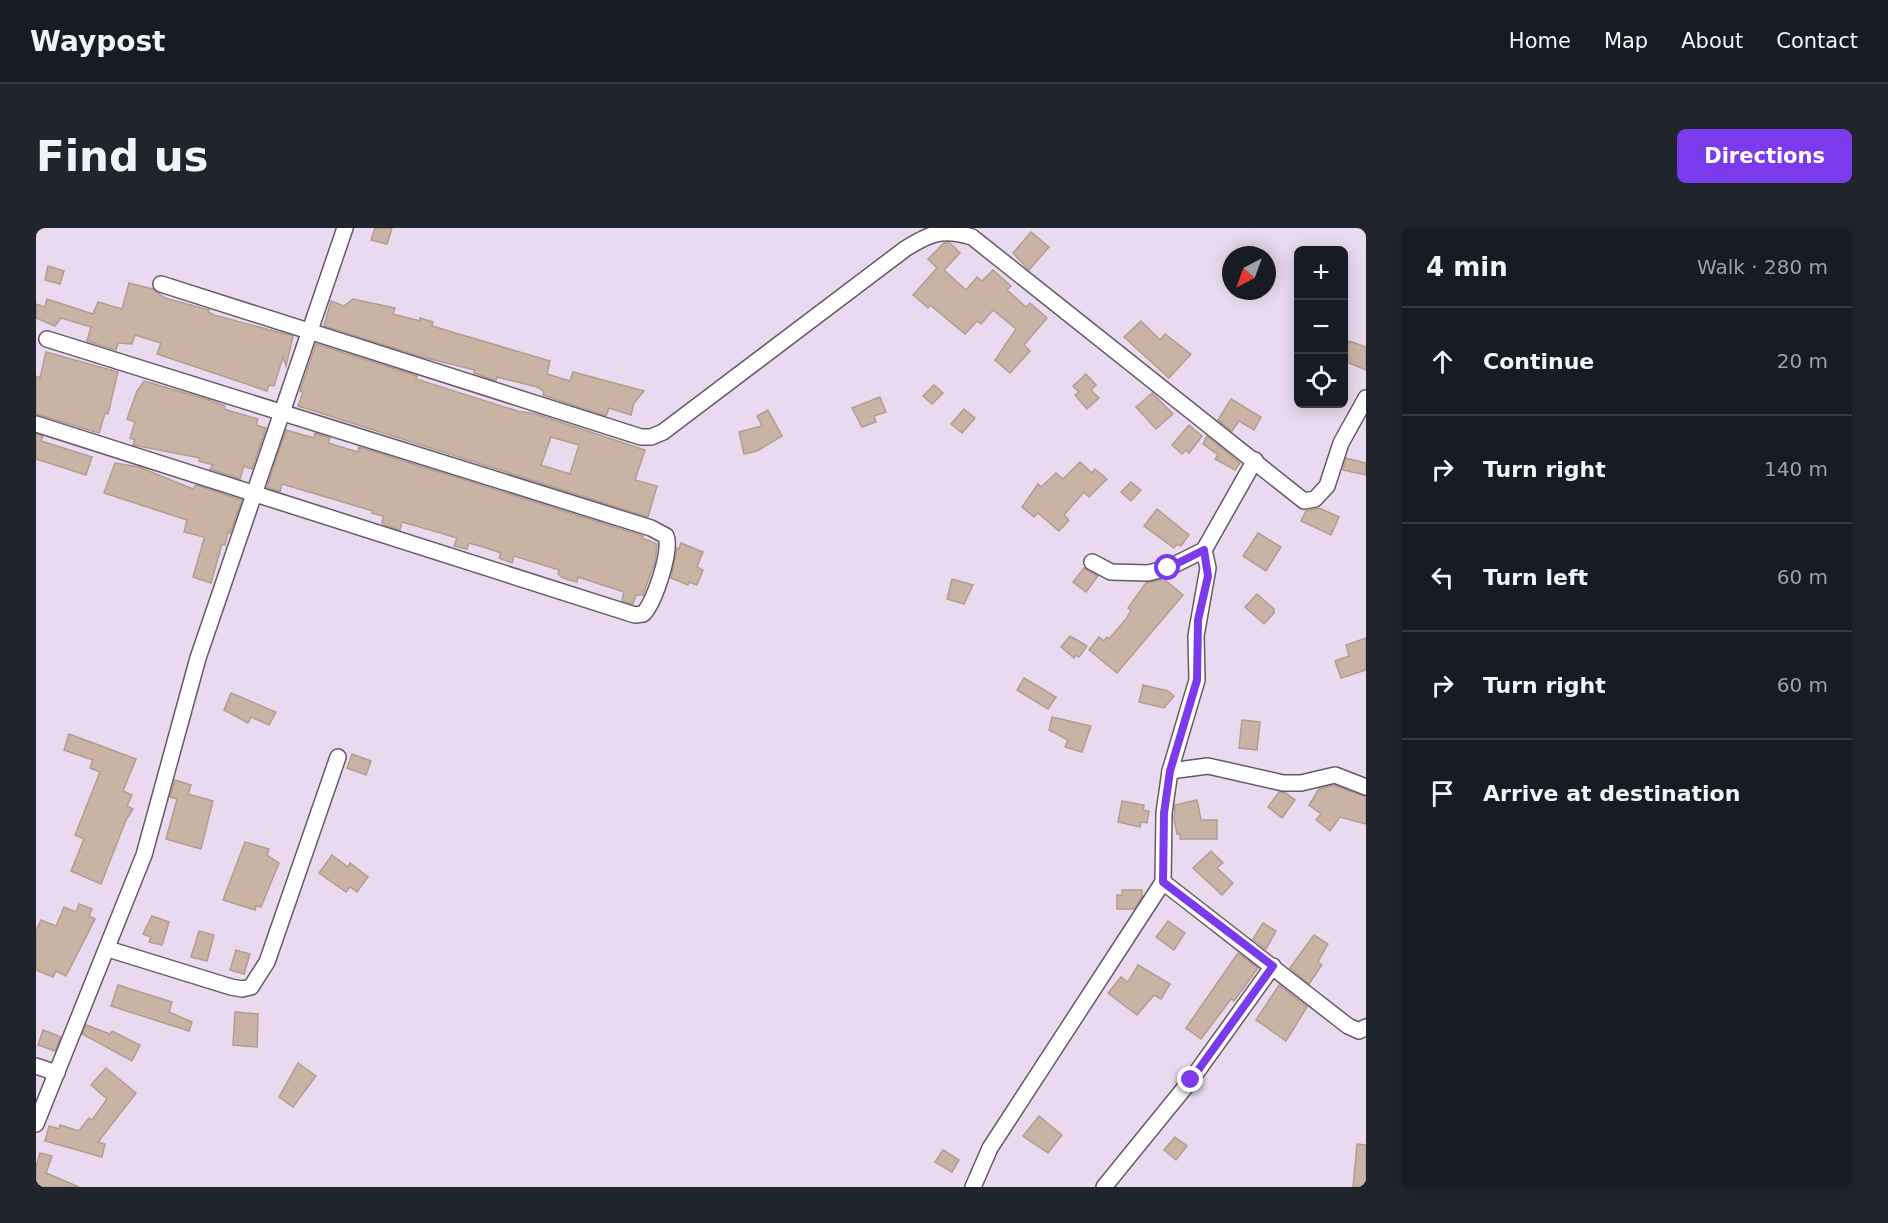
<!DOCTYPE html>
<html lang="en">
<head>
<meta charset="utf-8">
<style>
	:root { --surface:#171b24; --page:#20242c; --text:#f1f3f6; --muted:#9ea1a6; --line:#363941; --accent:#7c3aed }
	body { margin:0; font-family:"DejaVu Sans",sans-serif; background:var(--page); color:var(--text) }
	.controls { position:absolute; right:18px; top:18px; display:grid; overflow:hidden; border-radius:9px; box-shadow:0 3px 15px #0003 }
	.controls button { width:54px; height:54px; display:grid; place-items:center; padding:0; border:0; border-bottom:2px solid var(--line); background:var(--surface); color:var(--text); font:30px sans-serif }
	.compass { position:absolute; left:1186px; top:18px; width:54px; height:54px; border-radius:50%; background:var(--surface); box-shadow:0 3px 15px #0003; rotate:221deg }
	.stop { position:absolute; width:18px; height:18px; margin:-14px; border:4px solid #7c3aed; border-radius:50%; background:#fff }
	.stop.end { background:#7c3aed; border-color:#fff; box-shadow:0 2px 6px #0008 }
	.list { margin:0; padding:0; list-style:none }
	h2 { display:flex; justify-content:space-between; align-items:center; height:78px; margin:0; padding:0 24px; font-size:26px }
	h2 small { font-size:20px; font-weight:400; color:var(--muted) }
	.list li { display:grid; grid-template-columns:39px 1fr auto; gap:18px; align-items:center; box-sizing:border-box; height:108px; padding:0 24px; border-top:2px solid var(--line) }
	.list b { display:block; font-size:22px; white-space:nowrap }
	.list em { font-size:20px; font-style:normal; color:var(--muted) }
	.icon { flex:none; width:33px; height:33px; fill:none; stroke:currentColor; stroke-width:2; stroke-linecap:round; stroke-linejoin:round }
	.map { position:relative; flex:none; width:1330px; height:959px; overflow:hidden; border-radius:9px }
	header { display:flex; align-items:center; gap:36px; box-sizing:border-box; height:84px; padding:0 30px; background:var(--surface); border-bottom:2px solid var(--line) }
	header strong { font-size:28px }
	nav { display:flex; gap:33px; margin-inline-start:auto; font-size:21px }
	.intro { display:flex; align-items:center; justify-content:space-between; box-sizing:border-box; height:144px; padding:0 36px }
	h1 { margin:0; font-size:42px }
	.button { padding:15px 27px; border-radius:9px; background:var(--accent); color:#fff; font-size:21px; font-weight:700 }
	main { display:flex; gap:36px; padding:0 36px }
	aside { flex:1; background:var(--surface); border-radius:9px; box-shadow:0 3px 15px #0003 }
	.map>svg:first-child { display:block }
	.building { fill:#c9b3a5; stroke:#b39d8f; stroke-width:1.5; fill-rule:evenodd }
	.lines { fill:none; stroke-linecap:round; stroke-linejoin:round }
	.street-casing { stroke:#67596b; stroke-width:18 }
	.street { stroke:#fff; stroke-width:15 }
	.route { stroke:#7c3aed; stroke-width:8 }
</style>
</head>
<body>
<header>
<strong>Waypost</strong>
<nav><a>Home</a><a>Map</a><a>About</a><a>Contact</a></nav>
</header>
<div class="intro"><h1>Find us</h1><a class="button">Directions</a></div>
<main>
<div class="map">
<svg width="1330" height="959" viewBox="0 0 1330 959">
	<rect width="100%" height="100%" fill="#eadaef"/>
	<g class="building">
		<polygon points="339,0 356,0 351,16 335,12"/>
		<polygon points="995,4 1013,19 993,42 977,25"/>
		<polygon points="913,14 924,25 908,42 930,62 941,49 946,53 957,42 975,58 971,62 990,79 994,75 1011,90 988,117 994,123 974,145 959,132 980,101 957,82 945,96 941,93 929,106 894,77 892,80 877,67 901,40 892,31 908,15"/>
		<polygon points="12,38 28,43 24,56 9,52"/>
		<polygon points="93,55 117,61 129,70 173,82 172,84 178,87 257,108 250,138 247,129 238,158 233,157 231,163 121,126 125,115 99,107 96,116 82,115 80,122 51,113 55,99 25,90 19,98 0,90 0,76 9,79 11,71 57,86 62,74 86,81"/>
		<polygon points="317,71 359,80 357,86 384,93 384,90 397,94 396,98 514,133 511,146 534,153 537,144 608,163 598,175 595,187 573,180 570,188 507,167 508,163 501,159 461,149 460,153 438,145 439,142 386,129 288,98 295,73 308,78"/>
		<polygon points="1105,93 1124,112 1129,106 1155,126 1133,150 1088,109"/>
		<polygon points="1313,113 1330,119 1330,142 1308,133"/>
		<path d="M280 116 381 148 380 151 481 183 500 186 609 222 599 252 621 258 612 289 262 178 267 164 264 163ZM515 209 543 217 534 246 505 237Z"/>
		<polygon points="10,124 82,144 72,186 69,185 63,205 0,186 0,148 4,150"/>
		<polygon points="1050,146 1060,157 1055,162 1063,170 1051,181 1039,167 1043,164 1037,158"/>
		<polygon points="108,153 170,171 189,178 188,181 222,191 220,197 230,200 216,241 208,238 204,251 174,241 177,237 163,233 164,230 97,217 99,212 94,210 99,194 91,191 101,163"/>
		<polygon points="898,157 907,165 896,176 887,168"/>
		<polygon points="1116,165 1137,186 1120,201 1100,179"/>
		<polygon points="844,169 850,184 838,188 840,194 826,199 816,180"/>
		<polygon points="1195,171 1225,189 1218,202 1203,193 1196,203 1182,192"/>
		<polygon points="928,181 939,190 926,205 915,196"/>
		<polygon points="732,182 746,208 721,223 708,226 703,204 726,198 721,188"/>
		<polygon points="1153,197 1166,208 1153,225 1150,222 1146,226 1136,217"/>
		<polygon points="250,202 278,210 279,205 294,210 292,215 322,224 323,219 607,308 606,310 621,316 619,334 607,367 600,367 597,376 586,373 588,364 542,349 541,354 527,350 522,346 523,342 478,328 476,335 463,330 465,325 447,319 433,315 431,321 418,318 421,310 401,304 366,294 364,302 351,298 346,295 347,288 336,285 337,283 246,256 244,264 231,259"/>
		<polygon points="0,206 7,208 5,213 56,229 50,247 0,231"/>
		<polygon points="1171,208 1204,235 1199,242 1179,231 1182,227 1167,216"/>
		<polygon points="1310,230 1330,235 1330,247 1307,242"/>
		<polygon points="1044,234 1056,245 1059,241 1071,251 1053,269 1048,264 1028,287 1033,292 1023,303 1002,285 998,289 986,279 1002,256 1005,259 1020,245 1027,251"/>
		<polygon points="79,235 103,239 157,261 160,257 206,272 194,305 192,304 189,317 186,316 175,355 157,349 168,311 168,309 148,304 151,292 68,265"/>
		<polygon points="1095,254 1105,262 1095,273 1085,264"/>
		<polygon points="1283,280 1303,289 1295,307 1265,293 1270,283"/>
		<polygon points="1121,281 1153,307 1145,318 1141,316 1138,320 1108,298"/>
		<polygon points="1222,305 1245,319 1230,343 1207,328"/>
		<polygon points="645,315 667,324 661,339 667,342 661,357 653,354 652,357 635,350 641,320 643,321"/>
		<polygon points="1048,340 1062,348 1050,364 1037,354"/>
		<polygon points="916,351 937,357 928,376 911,371"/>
		<polygon points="1128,351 1147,367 1081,445 1053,422 1063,409 1068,413 1071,409 1073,411 1090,391 1095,382 1092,380 1110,355"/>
		<polygon points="1221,366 1238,381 1238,385 1228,396 1209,379"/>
		<polygon points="1034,408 1051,418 1043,429 1040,427 1038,430 1025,419"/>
		<polygon points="1330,410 1330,442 1305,450 1299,433 1313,428 1310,417"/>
		<polygon points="988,450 1020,469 1012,481 981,462"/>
		<polygon points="1107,457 1132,463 1138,468 1128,480 1103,474"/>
		<polygon points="195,465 240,484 233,497 215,489 212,495 188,482"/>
		<polygon points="1016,489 1055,498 1046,524 1029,519 1032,512 1013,502"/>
		<polygon points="1206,492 1224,494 1221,522 1203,520"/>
		<polygon points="33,506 100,531 87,563 96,567 91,578 97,581 90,592 65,656 35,643 48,611 39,607 64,544 54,540 57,532 28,522"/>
		<polygon points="316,526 335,533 330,547 311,540"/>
		<polygon points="139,552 155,557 152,566 177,573 165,621 130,611 141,571 134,569"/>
		<polygon points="1298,557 1330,569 1330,596 1304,589 1294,603 1280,592 1285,586 1273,577 1283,561"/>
		<polygon points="1243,564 1250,565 1259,572 1246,590 1232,579"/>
		<polygon points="1161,572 1165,592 1181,592 1181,611 1144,611 1144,606 1141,606 1138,591 1139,577"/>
		<polygon points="1086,573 1108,577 1107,582 1113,583 1111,595 1105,594 1104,599 1082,594"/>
		<polygon points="209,614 233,621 231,627 243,635 225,679 220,678 219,682 187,672"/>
		<polygon points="1175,623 1187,635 1181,640 1197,655 1186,667 1157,640"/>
		<polygon points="296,627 312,639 314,635 332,649 321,664 314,659 310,664 283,645"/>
		<polygon points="1086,662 1106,662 1106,669 1098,681 1081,681 1081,667 1086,667"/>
		<polygon points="43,676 56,681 53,688 59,691 30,748 20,743 17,749 0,742 0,703 5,692 20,698 28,679 40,684"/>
		<polygon points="116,688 133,694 126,717 113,714 115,709 107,706"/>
		<polygon points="1132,693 1149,705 1138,722 1120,709"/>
		<polygon points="1227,695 1240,703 1230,721 1217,711"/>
		<polygon points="163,703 178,707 171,733 155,729"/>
		<polygon points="1278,707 1292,716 1282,734 1286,737 1273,756 1254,740"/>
		<polygon points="200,722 214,726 208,746 194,742"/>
		<polygon points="1202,725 1222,740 1198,773 1195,771 1165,811 1150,800"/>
		<polygon points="1102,737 1134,756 1125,771 1118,767 1101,787 1072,765 1085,749 1092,754"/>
		<polygon points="82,757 136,774 133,784 156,794 153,803 75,778"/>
		<polygon points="1243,757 1271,779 1250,813 1220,792"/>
		<polygon points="199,784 222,786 221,819 197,817"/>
		<polygon points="50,797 74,806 76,803 104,817 96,833 46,806"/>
		<polygon points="7,802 25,809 19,823 2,817"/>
		<polygon points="262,835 280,848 257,879 243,869"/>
		<polygon points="70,840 100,865 62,914 69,916 66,929 9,913 13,898 23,901 24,897 43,903 53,890 56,892 71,871 55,857"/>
		<polygon points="1003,888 1026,907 1012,925 987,908"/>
		<polygon points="1139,909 1151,918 1140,932 1128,922"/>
		<polygon points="1321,916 1330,917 1330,959 1317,959"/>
		<polygon points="907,922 923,932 916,944 899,934"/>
		<polygon points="4,925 16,928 10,945 43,959 0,959 0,939"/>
	</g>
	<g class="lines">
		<g class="street-casing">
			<g id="street">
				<path d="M125 56 605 209H615L627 204 869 21C894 5 907 0 936 9L1268 273 1279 271 1291 258 1305 215 1330 170"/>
				<path d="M0 196 599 387 607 386C618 376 636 322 630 308L615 300 11 111"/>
				<polyline points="1056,334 1075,344 1112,345 1132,340 1168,322 1219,232"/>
				<polyline points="1134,543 1172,538 1247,555 1265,555 1299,547 1330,559"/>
				<polyline points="1127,654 1312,798 1323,803 1330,799"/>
				<polyline points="72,721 195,759 206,761 215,759 231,734 302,529"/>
				<polyline points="0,838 21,845"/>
				<polyline points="0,896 108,627 162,430 309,0"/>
				<polyline points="937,959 954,920 1127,654 1128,585 1134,543 1161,452 1160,408 1172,340 1168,322"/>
				<polyline points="1068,959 1155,852 1237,738"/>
			</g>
		</g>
		<use href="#street" class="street"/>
	</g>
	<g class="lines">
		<polyline class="route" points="1132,340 1168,322 1172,348 1162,392 1161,452 1134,543 1128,585 1127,654 1237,738 1155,852"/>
	</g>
</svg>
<div class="controls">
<button>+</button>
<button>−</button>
<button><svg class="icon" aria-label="locate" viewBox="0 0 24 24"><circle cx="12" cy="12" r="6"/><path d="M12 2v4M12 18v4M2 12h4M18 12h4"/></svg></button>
</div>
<svg class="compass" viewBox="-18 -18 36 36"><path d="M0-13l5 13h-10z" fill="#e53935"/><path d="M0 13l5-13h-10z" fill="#9ea1a6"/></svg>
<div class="stop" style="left:1132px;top:340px"></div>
<div class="stop end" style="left:1155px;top:852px"></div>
</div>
<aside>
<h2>4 min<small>Walk · 280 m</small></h2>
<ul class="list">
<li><svg class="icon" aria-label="ahead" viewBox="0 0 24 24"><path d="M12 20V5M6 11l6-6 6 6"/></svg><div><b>Continue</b></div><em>20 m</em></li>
<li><svg class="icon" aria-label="right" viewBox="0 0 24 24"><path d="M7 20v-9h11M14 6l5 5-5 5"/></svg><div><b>Turn right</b></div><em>140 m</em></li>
<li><svg class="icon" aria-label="left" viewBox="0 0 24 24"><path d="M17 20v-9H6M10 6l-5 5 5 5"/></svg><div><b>Turn left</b></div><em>60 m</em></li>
<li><svg class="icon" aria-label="right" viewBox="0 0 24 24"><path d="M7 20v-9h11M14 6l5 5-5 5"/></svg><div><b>Turn right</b></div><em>60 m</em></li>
<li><svg class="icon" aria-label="arrive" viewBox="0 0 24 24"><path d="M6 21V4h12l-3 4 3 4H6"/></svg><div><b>Arrive at destination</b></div></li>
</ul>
</aside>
</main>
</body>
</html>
